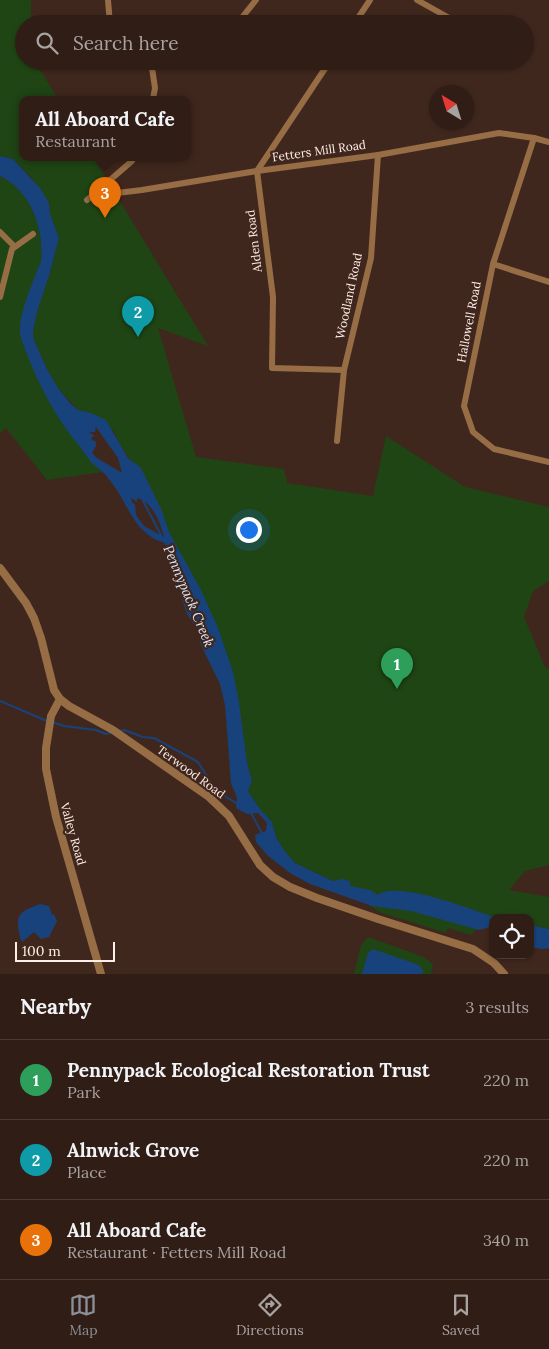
<!DOCTYPE html>
<html lang="en">
<head>
<meta charset="utf-8">
<style>
	:root { --surface:#301d16; --page:#3c2a23; --text:#f1f3f6; --muted:#a8a2a1; --line:#4b3b35; --accent:#8c9099 }
	body { margin:0; font-family:Lora,serif; background:var(--page); color:var(--text) }
	.controls { position:absolute; right:15px; bottom:15px; display:grid; overflow:hidden; border-radius:10px; box-shadow:0 1px 4px #0004 }
	.controls button { width:45px; height:45px; display:grid; place-items:center; padding:0; border:0; border-bottom:1px solid var(--line); background:var(--surface); color:var(--text); font:25px sans-serif }
	.compass { position:absolute; left:429px; top:85px; width:45px; height:45px; border-radius:50%; background:var(--surface); box-shadow:0 1px 4px #0004; rotate:322deg }
	.scale { position:absolute; left:15px; bottom:12px; width:100px; box-sizing:border-box; padding-left:5px; border:2px solid #ffede7; border-top:0; font-size:14px; line-height:18px; white-space:nowrap; color:#ffede7; -webkit-text-stroke:4px #40271d; paint-order:stroke }
	.you { position:absolute; left:248px; top:529px; width:18px; height:18px; margin:-12px; border:4px solid #fff; border-radius:50%; background:#1a73e8; box-shadow:0 0 0 8px #1a73e833 }
	.badge { display:grid; place-items:center; width:32px; height:32px; border-radius:50%; background:var(--accent); color:#fff; font-size:16px; font-weight:700 }
	.pin { position:absolute; translate:-50% -41px; filter:drop-shadow(0 1px 2px #0008) }
	.pin::after { content:''; position:absolute; top:26px; width:18px; height:15px; background:inherit; clip-path:polygon(0 0,100% 0,50% 100%) }
	.popup { position:absolute; left:19px; top:96px; width:172px; height:65px; box-sizing:border-box; display:grid; place-content:center; border-radius:10px; background:var(--surface); filter:drop-shadow(0 1px 4px #0005); font-size:16px; white-space:nowrap; color:var(--muted) }
	.popup b { font-size:19px; color:var(--text) }
	.popup::after { content:''; position:absolute; left:50%; top:100%; margin-left:-10px; border:10px solid transparent; border-top-color:var(--surface) }
	.list { margin:0; padding:0; list-style:none }
	h2 { display:flex; justify-content:space-between; align-items:center; height:65px; margin:0; padding:0 20px; font-size:21px }
	h2 small { font-size:16px; font-weight:400; color:var(--muted) }
	.list li { display:grid; grid-template-columns:32px 1fr auto; gap:15px; align-items:center; box-sizing:border-box; height:80px; padding:0 20px; border-top:1px solid var(--line) }
	.list b { display:block; font-size:19px; white-space:nowrap }
	.list p { margin:0; font-size:16px; white-space:nowrap; color:var(--muted) }
	.list em { font-size:16px; font-style:normal; color:var(--muted) }
	.icon { flex:none; width:28px; height:28px; fill:none; stroke:currentColor; stroke-width:2; stroke-linecap:round; stroke-linejoin:round }
	.map { position:relative; flex:none; width:549px; height:974px; overflow:hidden }
	.search { position:absolute; background:var(--surface); box-shadow:0 1px 4px #0004; left:15px; right:15px; top:15px; height:55px; display:flex; align-items:center; gap:12px; box-sizing:border-box; padding:0 18px; border-radius:28px; color:var(--muted); font-size:19px }
	.sheet { height:305px; background:var(--surface) }
	nav { display:flex; justify-content:space-around; align-items:center; box-sizing:border-box; height:70px; border-top:1px solid var(--line); background:var(--surface); font-size:14px; color:var(--muted) }
	nav a { display:grid; justify-items:center; gap:2px }
	nav .on { color:var(--accent) }
	.map>svg:first-child { display:block }
	.green { fill:#1f4514 }
	.water { fill:#18427c; fill-rule:evenodd }
	.lines { fill:none; stroke-linecap:round; stroke-linejoin:round }
	.stream { stroke:#18427c; stroke-width:2 }
	.minor { stroke:#966d45; stroke-width:6 }
	.tertiary { stroke:#966d45; stroke-width:8 }
	.labels { text-anchor:middle; stroke-width:4.5; stroke-linejoin:round; paint-order:stroke }
	.street-label { font-size:12px; fill:#ffede7; stroke:#40271d }
	.water-label { font-size:14px; font-style:italic; fill:#d8e4f6; stroke:#40271d }
</style>
</head>
<body>
<div class="map">
<svg width="549" height="974" viewBox="0 0 549 974">
	<rect width="100%" height="100%" fill="#40271d"/>
	<g class="green">
		<polygon points="0,0 31,0 31,24 24,24 24,61 35,61 58,99 22,99 22,157 93,157 208,346 158,328 196,457 284,469 287,483 373,496 386,436 465,487 549,507 549,581 533,591 524,617 545,667 549,669 549,865 525,871 509,890 549,897 549,929 530,925 530,918 496,918 488,915 471,935 448,928 446,933 379,912 334,881 295,863 284,850 276,837 272,822 259,808 248,791 252,781 247,762 241,722 220,636 134,463 129,458 119,444 114,431 91,413 78,410 58,388 47,369 34,340 33,332 37,312 49,276 59,238 50,214 49,203 31,177 13,159 0,156"/>
		<polygon points="0,176 19,188 27,199 38,223 42,250 41,261 29,293 20,335 40,384 59,418 91,461 102,472 47,480 6,428 0,433"/>
		<polygon points="368,937 424,957 433,964 431,974 354,974 361,945"/>
	</g>
	<g class="water">
		<path d="M0 156 13 159 40 188 49 203 50 214 59 238 49 276 37 312 33 332 34 340 47 369 58 388 70 403 78 410 91 413 106 420 128 458 141 468 162 511 169 532 201 590 218 628 233 672 238 696 247 762 252 781 248 791 259 808 272 822 276 837 284 850 295 863 333 881 342 879 350 881V886L370 890 378 895C398 880 473 910 496 918H493V928L490 927 479 930 411 911 372 906 310 884 290 873 267 855 256 842 255 835 266 831 267 823 258 813 247 814 236 808 237 798 231 783 225 705 220 684 200 643 201 632C175 610 183 572 166 545 162 540 158 542 153 538 148 535 143 531 139 526 127 511 121 493 108 478 104 472 97 468 92 463 87 458 84 452 80 447 57 420 39 386 26 352 24 346 21 340 20 334 18 314 34 280 41 261 44 228 31 191 0 176ZM96 427 118 458 122 473 97 458 92 453 96 446V442L91 439 92 437 95 436 89 432H95ZM131 498 137 502V498C153 502 160 522 164 537L144 526 136 515 135 504 132 503Z"/>
		<path d="M40 904 49 906 52 915 54 914 57 921 49 937 41 939 34 932 22 942C19 936 19 931 18 925 17 911 28 909 40 904Z"/>
		<polygon points="530,925 549,929 549,948 543,949 530,947"/>
		<polygon points="373,949 419,965 423,971 422,974 362,974 368,953"/>
	</g>
	<g class="lines">
		<g class="stream">
			<polyline points="141,497 162,537"/>
			<polyline points="0,701 47,721"/>
			<polyline points="52,722 64,726 96,730 106,734 113,732"/>
			<polyline points="120,731 124,730 143,737 154,738 198,762 216,791 238,804"/>
			<polyline points="251,813 263,835"/>
		</g>
		<g class="minor">
			<polyline points="108,0 110,24"/>
			<polyline points="417,0 451,19 470,24"/>
			<polyline points="234,24 240,20 256,0"/>
			<polyline points="354,24 370,0"/>
			<polyline points="151,61 155,88 153,99"/>
			<polyline points="330,61 257,171 273,297 272,368 344,370"/>
			<polyline points="534,138 493,264 464,406 473,432 494,449 549,462"/>
			<polyline points="92,196 142,190 257,171 378,155 499,133 534,138 549,142"/>
			<polyline points="87,200 132,161 134,157"/>
			<polyline points="0,232 14,246"/>
			<polyline points="493,264 549,282"/>
			<polyline points="0,297 12,249 33,234"/>
			<polyline points="337,441 344,370 371,258 378,155"/>
		</g>
		<g class="tertiary">
			<polyline points="0,568 26,603 34,618 41,638 54,690 60,699 69,706 113,730 209,797 229,816 260,865 273,877 290,887 317,898 378,919 473,949 494,963 504,974"/>
			<polyline points="60,699 51,716 46,748 46,769 56,817 101,974"/>
		</g>
	</g>
	<g class="labels">
		<g class="street-label">
			<text transform="translate(319 151) rotate(-8)" y="4">Fetters Mill Road</text>
			<text transform="translate(254 241) rotate(-97)" y="4">Alden Road</text>
			<text transform="translate(349 296) rotate(-78)" y="4">Woodland Road</text>
			<text transform="translate(469 322) rotate(-79)" y="4">Hallowell Road</text>
			<text transform="translate(191 772) rotate(36)" y="4">Terwood Road</text>
			<text transform="translate(73 834) rotate(74)" y="4">Valley Road</text>
		</g>
		<g class="water-label">
			<text transform="translate(189 596) rotate(67)" y="5">Pennypack Creek</text>
		</g>
	</g>
</svg>
<div class="controls">
<button><svg class="icon" aria-label="locate" viewBox="0 0 24 24"><circle cx="12" cy="12" r="6"/><path d="M12 2v4M12 18v4M2 12h4M18 12h4"/></svg></button>
</div>
<svg class="compass" viewBox="-18 -18 36 36"><path d="M0-13l5 13h-10z" fill="#e53935"/><path d="M0 13l5-13h-10z" fill="#a8a2a1"/></svg>
<div class="scale">100 m</div>
<div class="you"></div>
<div class="pin badge" style="left:397px;top:689px;background:#2e9e5b">1</div>
<div class="pin badge" style="left:138px;top:337px;background:#0f9aa8">2</div>
<div class="pin badge" style="left:105px;top:218px;background:#e8710a">3</div>
<div class="popup"><b>All Aboard Cafe</b>Restaurant</div>
<div class="search"><svg class="icon" aria-label="search" viewBox="0 0 24 24"><circle cx="10" cy="10" r="6"/><path d="M15 15l6 6"/></svg>Search here</div>
</div>
<section class="sheet">
<h2>Nearby<small>3 results</small></h2>
<ul class="list">
<li><span class="badge" style="background:#2e9e5b">1</span><div><b>Pennypack Ecological Restoration Trust</b><p>Park</p></div><em>220 m</em></li>
<li><span class="badge" style="background:#0f9aa8">2</span><div><b>Alnwick Grove</b><p>Place</p></div><em>220 m</em></li>
<li><span class="badge" style="background:#e8710a">3</span><div><b>All Aboard Cafe</b><p>Restaurant · Fetters Mill Road</p></div><em>340 m</em></li>
</ul>
</section>
<nav>
<a class="on"><svg class="icon" aria-label="map" viewBox="0 0 24 24"><path d="M3 6l6-2 6 2 6-2v14l-6 2-6-2-6 2zM9 4v14M15 6v14"/></svg>Map</a>
<a><svg class="icon" aria-label="directions" viewBox="0 0 24 24"><path d="M12 3l9 9-9 9-9-9zM9 14v-3h6M13 9l2 2-2 2"/></svg>Directions</a>
<a><svg class="icon" aria-label="saved" viewBox="0 0 24 24"><path d="M7 4h10v16l-5-4-5 4z"/></svg>Saved</a>
</nav>
</body>
</html>
